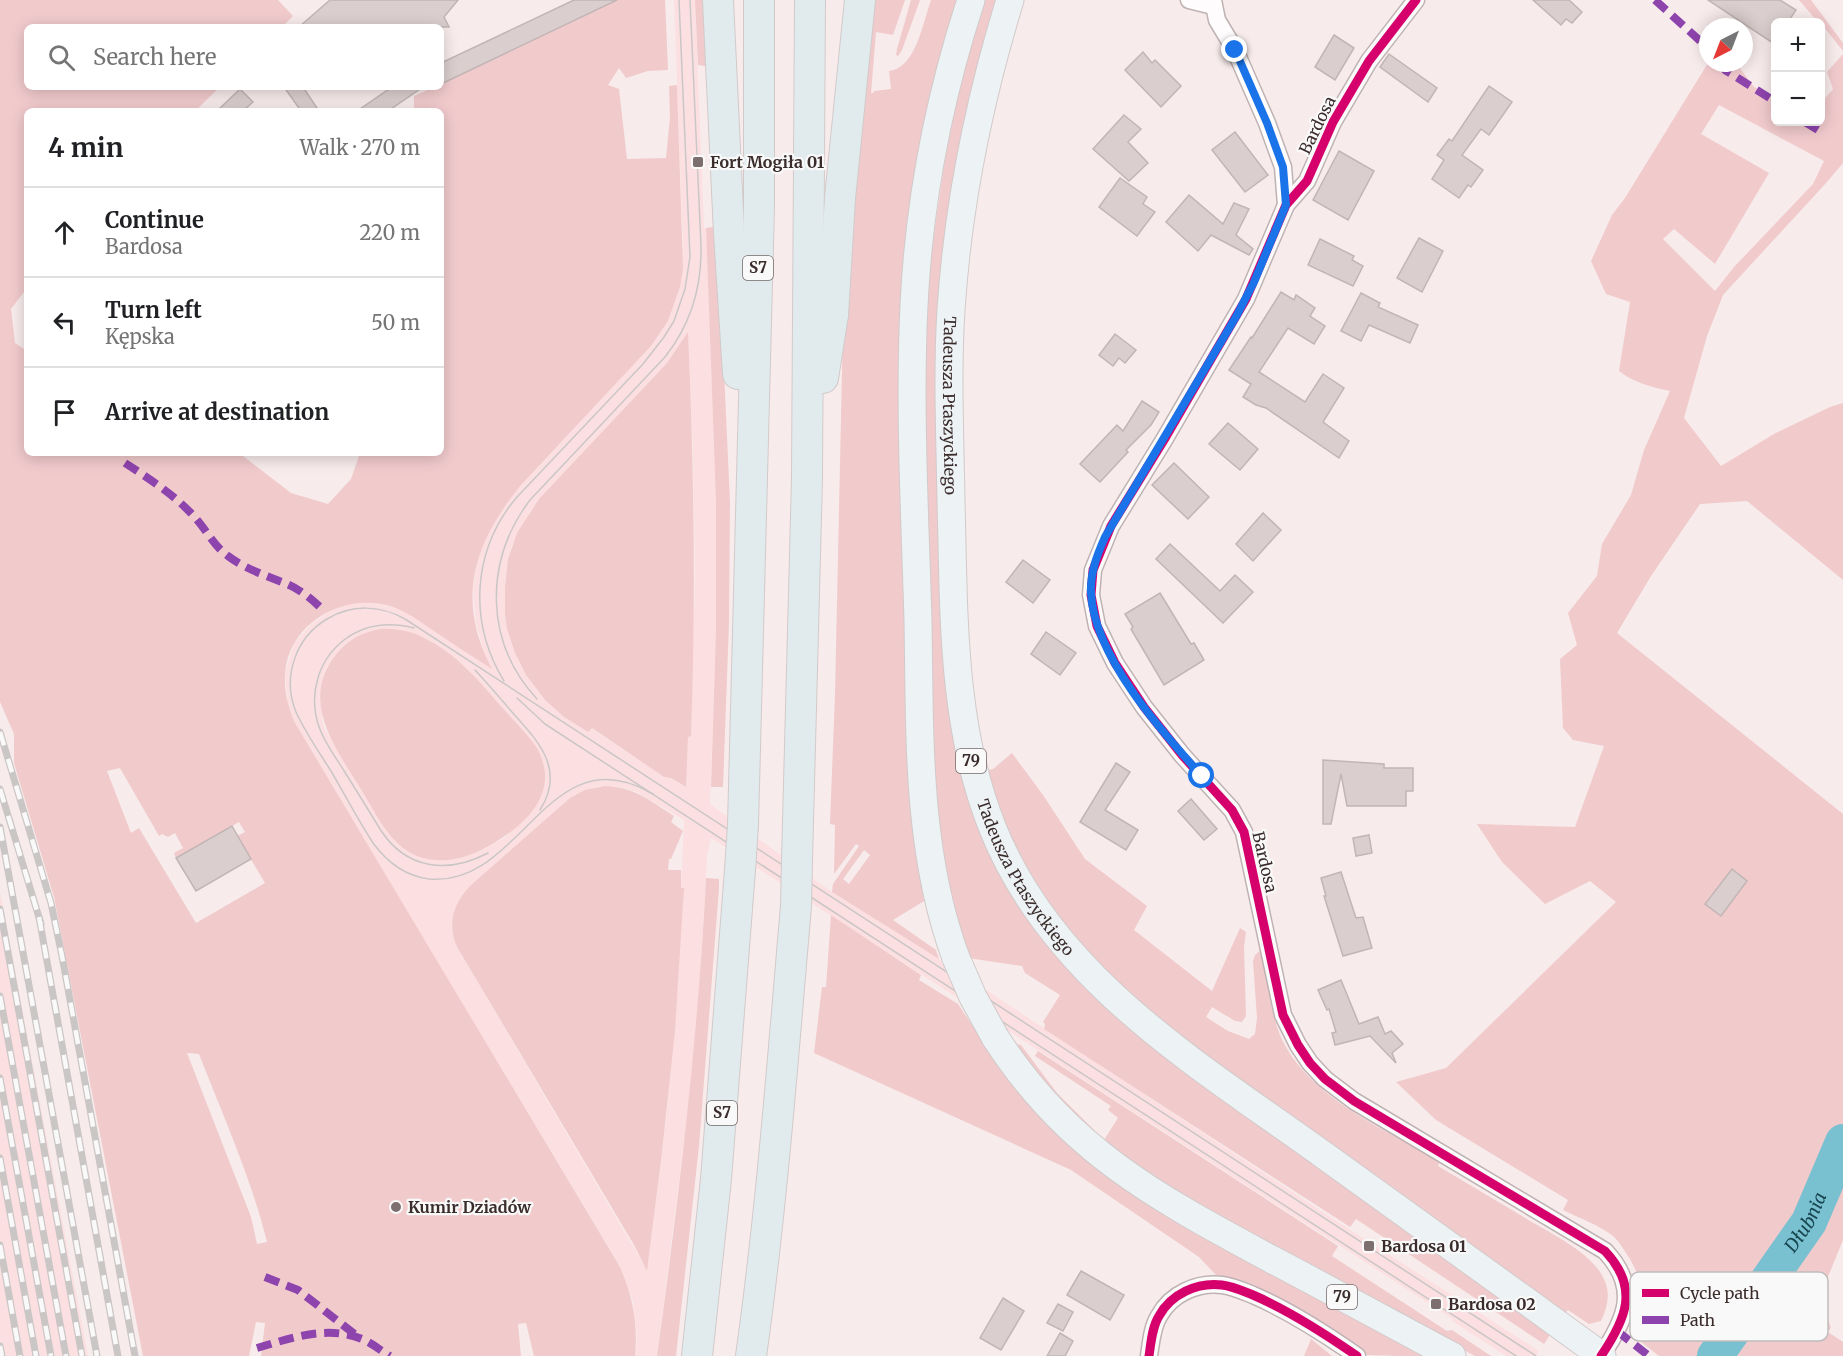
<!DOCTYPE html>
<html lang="en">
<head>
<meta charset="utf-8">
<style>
	:root { --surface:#fff; --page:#f6f6f6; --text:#202124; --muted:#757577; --line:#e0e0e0 }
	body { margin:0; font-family:Merriweather,serif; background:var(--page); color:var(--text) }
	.controls { position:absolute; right:18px; top:18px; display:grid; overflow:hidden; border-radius:9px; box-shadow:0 3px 15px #0003 }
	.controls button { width:54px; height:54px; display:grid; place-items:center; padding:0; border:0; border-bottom:2px solid var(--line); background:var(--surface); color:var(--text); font:30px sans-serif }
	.compass { position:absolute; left:1699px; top:18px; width:54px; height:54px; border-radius:50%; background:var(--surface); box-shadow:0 3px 15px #0003; rotate:222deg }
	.stop { position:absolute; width:18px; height:18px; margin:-14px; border:4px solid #1a73e8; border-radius:50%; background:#fff }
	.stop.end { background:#1a73e8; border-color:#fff; box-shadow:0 2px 6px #0008 }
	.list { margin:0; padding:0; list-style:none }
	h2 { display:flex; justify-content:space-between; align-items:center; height:78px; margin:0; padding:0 24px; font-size:26px }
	h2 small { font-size:20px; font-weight:400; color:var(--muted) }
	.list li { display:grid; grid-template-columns:39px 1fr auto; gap:18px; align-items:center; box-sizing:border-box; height:90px; padding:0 24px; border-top:2px solid var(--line) }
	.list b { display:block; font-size:22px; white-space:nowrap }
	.list p { margin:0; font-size:20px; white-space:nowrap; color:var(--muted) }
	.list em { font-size:20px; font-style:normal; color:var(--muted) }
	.icon { flex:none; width:33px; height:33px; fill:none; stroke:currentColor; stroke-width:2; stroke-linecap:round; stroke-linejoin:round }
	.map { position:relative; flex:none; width:1843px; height:1356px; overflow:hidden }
	.search { position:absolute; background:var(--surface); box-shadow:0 3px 15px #0003; left:24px; top:24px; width:420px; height:66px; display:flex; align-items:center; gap:15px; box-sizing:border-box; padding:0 21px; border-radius:9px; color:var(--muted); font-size:22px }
	.panel { position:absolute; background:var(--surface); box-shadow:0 3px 15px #0003; left:24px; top:108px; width:420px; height:348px; border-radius:9px }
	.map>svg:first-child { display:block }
	.built { fill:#fce0e1; fill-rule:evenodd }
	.green { fill:#f1cacc; fill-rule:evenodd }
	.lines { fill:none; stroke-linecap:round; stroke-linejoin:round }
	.river { stroke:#79c0d0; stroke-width:36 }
	.building { fill:#dbcece; stroke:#c2b5b5; stroke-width:1.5 }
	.minor-casing { stroke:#bfb2b3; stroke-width:19 }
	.primary-casing { stroke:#d2caca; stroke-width:29 }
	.motorway-casing { stroke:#d2caca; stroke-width:32 }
	.minor { stroke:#fefcfc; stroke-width:16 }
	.primary { stroke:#edf2f4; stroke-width:27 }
	.motorway { stroke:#e1ebee; stroke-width:30 }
	.tram { stroke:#cbc6c6; stroke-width:1.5 }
	.rail-casing { stroke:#cbc6c6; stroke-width:7 }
	.rail { stroke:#f9f9f9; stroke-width:4.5; stroke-dasharray:14; stroke-linecap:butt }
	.primary-bridge-casing { stroke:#d2caca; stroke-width:29; stroke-linecap:butt }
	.motorway-bridge-casing { stroke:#d2caca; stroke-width:32; stroke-linecap:butt }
	.primary-bridge { stroke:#edf2f4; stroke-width:27 }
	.motorway-bridge { stroke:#e1ebee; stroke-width:30 }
	.quiet { stroke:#8e44ad; stroke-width:8; stroke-dasharray:15 8; stroke-linecap:butt }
	.cycleway-casing { stroke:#f9f9f9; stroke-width:13 }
	.cycleway { stroke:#d6006c; stroke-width:9 }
	.route { stroke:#1a73e8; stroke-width:8 }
	.poi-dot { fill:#7d6f6f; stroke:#f9f9f9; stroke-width:2 }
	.labels { text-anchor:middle; stroke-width:4.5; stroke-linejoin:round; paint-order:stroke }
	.shield { fill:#f9f9f9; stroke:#746a6a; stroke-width:1.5 }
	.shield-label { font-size:15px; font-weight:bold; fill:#3b2c2c }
	.street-label { font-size:16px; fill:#3b2c2c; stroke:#f9f9f9 }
	.poi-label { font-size:16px; font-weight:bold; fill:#3b2c2c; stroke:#f9f9f9; text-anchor:start }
	.water-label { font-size:18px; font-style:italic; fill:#184751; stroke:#f9f9f9 }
	.key { fill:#f9f9f9; stroke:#c0bcbc; stroke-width:1.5 }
	.key-label { font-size:16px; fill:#3b2c2c }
</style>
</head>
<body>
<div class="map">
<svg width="1843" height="1356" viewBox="0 0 1843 1356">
	<rect width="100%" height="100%" fill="#f8ebeb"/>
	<g class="built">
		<path d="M674 0H695L704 228H706L716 502V628L710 804 832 892 939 959 1349 1229 1539 1351 1536 1356H1506L1452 1321 1453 1319 711 838 707 856 700 983 691 1086 657 1356H635L637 1337 633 1301 620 1267 294 723 288 708 285 672 294 644 309 626 330 611 352 603 362 602 375 603 400 609 485 656 476 624 473 590 477 561 488 531 506 503 521 485 651 346 668 321 680 287 683 247ZM688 333 693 453 695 574 691 736H688L685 787 671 778 664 777 591 728 588 732 564 717 545 700 526 675 515 653 507 629 505 602 506 573 512 545 532 509 667 363ZM400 629 429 640 467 668 529 739 545 773 541 796 528 816 504 838 488 847 464 857 453 859H427L409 852 395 841 325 729 322 719 320 698 323 677 327 667 343 646 352 639ZM604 786 620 787 635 791 684 820 681 888H683L667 1111 647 1270 457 947 452 932V919L594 787Z"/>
		<polygon points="0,892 88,1356 0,1356"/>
	</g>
	<g class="green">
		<path d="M0 0H278L293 16 282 27H27V87H220L195 111H27V288L11 309 15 343 27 351V453H239L291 493 328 504 351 479 360 453H441V111H414V96L434 87H441V84L616 0H665L668 70 648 71 626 78 619 68 608 85 619 89 627 159 666 158 670 117 669 86 677 85 683 269 680 287 668 321 651 346 521 485C474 543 455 599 492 669 473 657 453 644 434 631 420 622 407 611 390 606 344 592 288 623 285 674 284 692 288 707 295 723L620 1267C633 1297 638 1324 635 1356H534L526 1323 518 1324 521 1356H261L265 1323 256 1322 249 1356H143L54 897 14 763V734L0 702ZM120 768 159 836 162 834 168 837 175 833 183 848 174 853 176 858 239 822 245 832 237 836 265 883 196 923 139 828 131 833 107 771ZM187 1053 199 1054C223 1116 251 1177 267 1242L257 1244 251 1217Z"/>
		<polygon points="695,0 707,0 730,502 729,623 723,787 711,787 716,628 716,502 706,228 713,227 706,66 698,65"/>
		<path d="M874 0H905L893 35 876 32 871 93H873L874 91 891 89 889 71C916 68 923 22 931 0H959L929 111 914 832 924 901 893 920 936 950 939 959 832 892 833 884 859 846 856 844 834 874 835 825 830 824 835 694 843 325 852 204ZM864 850 870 855 849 884 843 879Z"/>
		<polygon points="911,0 920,0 902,50 898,56 896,55 897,49"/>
		<polygon points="984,0 998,0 987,34 941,561 998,867 1022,912 1047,945 1076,978 1551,1333 1544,1344 1356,1219 1350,1227 1044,1029 1045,1024 1043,1022 1060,995 1025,973 1022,966 968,958 944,878 934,782 925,417 925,340 928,275 949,132 964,70"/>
		<polygon points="1799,0 1811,0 1843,43 1843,51 1820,22 1818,22"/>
		<path d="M1843 54V163L1827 182 1723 295 1707 336 1684 418 1721 466 1774 434 1830 407 1843 403V580L1747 501 1700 504 1651 576 1617 633 1843 814V1240L1825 1284 1822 1300 1831 1328 1828 1332 1843 1342V1356H1717L1718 1352 1716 1340 1704 1356H1659L1632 1335C1645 1304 1647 1290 1630 1259 1625 1252 1620 1242 1613 1236 1599 1225 1579 1218 1563 1210L1568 1200 1436 1120 1396 1082 1446 1068 1616 902 1590 881 1545 904 1502 862 1477 824 1575 827 1604 746 1573 740 1563 728 1560 659 1577 645 1568 613 1597 576 1602 544 1631 495 1644 450 1670 391C1651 387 1635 383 1619 371L1630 302 1606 294 1591 261 1612 215 1625 198 1708 63H1736L1754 87 1775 96 1776 122H1820L1821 103 1833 89 1827 72ZM1719 105 1824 161 1813 184 1734 267 1715 291 1663 239 1674 229 1715 264 1769 173 1701 134Z"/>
		<path d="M688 332C694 467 696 601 691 736L688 737 686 787 671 778 664 777 592 728 588 732 564 717 545 700 526 675 515 653 507 629 505 615V587L508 559 517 533 539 499 667 363Z"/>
		<path d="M380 629C397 628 413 631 428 640 461 657 483 686 507 713 517 724 528 735 537 748 541 755 544 764 545 773 547 805 519 828 494 843 472 857 443 866 417 856 390 845 376 814 362 791 338 751 301 706 332 660 344 642 359 633 380 629Z"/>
		<path d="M1012 753 1043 795 1085 859 1147 906 1134 930 1212 991 1240 928 1246 932 1244 947 1246 1016 1242 1022 1235 1021 1212 1007 1206 1017 1228 1031 1249 1039 1255 1034 1257 1018 1253 961 1255 955 1262 949C1267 977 1269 1008 1280 1035 1306 1096 1385 1130 1440 1161L1438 1166C1466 1183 1494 1199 1522 1216 1546 1231 1590 1251 1603 1277 1611 1292 1608 1306 1601 1321L1589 1324 1568 1310 1564 1314 1170 1029 1071 940 1013 847 984 771 993 769Z"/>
		<path d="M604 786C635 787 649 800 674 816L671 822 683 831 671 859H669L668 870H681V888H684L675 1031 662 1152 647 1271 634 1245 457 947C447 924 453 904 470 886L570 798 585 790Z"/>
		<path d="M706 878 719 879V888L699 1146 676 1356H657C679 1197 698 1039 706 878Z"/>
		<path d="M831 915 921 975 919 980 958 1004 1010 1082 1044 1122 1071 1148 1107 1176 1427 1356C1416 1356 1374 1356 1367 1355 1359 1351 1352 1343 1345 1338 1316 1319 1248 1277 1216 1275L1199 1257 1071 1170 814 1053 822 987H826Z"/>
		<polygon points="1012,1043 1021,1045 1057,1093 1104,1140 1118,1118 1108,1110 1111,1106 1035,1056 1038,1051 1338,1246 1332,1256 1447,1331 1452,1330 1491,1356 1475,1356 1282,1252 1151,1178 1083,1126"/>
		<polygon points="1311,1339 1332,1356 1304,1356"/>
	</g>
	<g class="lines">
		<path class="river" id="s1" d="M1715 1356 1809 1222 1843 1142"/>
	</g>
	<g class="building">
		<polygon points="330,0 458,0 444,17 449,27 299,27"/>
		<polygon points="574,0 617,0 441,84 441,63"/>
		<polygon points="1533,0 1569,0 1582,12 1572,23 1566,19 1561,25"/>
		<polygon points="1708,0 1780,0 1796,10 1788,22 1776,22 1776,45"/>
		<polygon points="1334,35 1354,48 1335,80 1315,67"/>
		<polygon points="1143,52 1152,63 1155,60 1181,86 1161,107 1125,70"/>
		<polygon points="1389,54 1437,88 1428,102 1380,67"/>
		<polygon points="1489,86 1512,102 1489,135 1481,129 1462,155 1483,170 1471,187 1468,185 1459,198 1432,179 1444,160 1437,155 1449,139 1452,141"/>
		<polygon points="284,87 303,87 319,111 301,111"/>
		<polygon points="392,87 423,87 388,111 357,111"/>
		<polygon points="240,89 253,102 243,111 217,111"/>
		<polygon points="1124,115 1141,129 1128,142 1148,163 1129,181 1093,149"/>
		<polygon points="1235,132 1268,175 1245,192 1212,150"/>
		<polygon points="1339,151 1374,171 1348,220 1313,200"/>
		<polygon points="1120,178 1147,197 1143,204 1155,212 1137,236 1099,207"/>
		<polygon points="1189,195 1223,224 1234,203 1249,209 1236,235 1253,249 1249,255 1211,235 1198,251 1166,222"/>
		<polygon points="1419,238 1443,251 1422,292 1397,278"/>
		<polygon points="1320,239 1354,256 1352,260 1363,266 1353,286 1308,265"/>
		<polygon points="1281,292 1294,300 1296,295 1315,308 1310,316 1325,326 1314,344 1288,328 1259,372 1305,402 1323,374 1344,388 1323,422 1349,441 1339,458 1266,408 1256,405 1243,397 1251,384 1229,370 1251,337 1252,338"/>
		<polygon points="1361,293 1380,303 1378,307 1418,325 1410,343 1369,325 1361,341 1341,331"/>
		<polygon points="1115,334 1136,350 1125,363 1119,358 1113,366 1099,355"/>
		<polygon points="1142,401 1159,412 1151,425 1126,450 1128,452 1100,482 1080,464 1117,425 1123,431"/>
		<polygon points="1228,423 1258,449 1240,470 1209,444"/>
		<polygon points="1174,463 1209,497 1188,519 1152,485"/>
		<polygon points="1263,513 1281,530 1253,561 1236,544"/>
		<polygon points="1170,544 1220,591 1235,575 1253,592 1223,623 1156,559"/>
		<polygon points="1023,560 1050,580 1033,603 1006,582"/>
		<polygon points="1160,593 1191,644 1194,643 1204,660 1164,685 1131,629 1133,627 1125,614"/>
		<polygon points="1046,632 1076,653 1060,675 1031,654"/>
		<polygon points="1323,760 1384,764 1384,768 1413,768 1413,791 1406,791 1406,806 1347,806 1341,774 1331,824 1323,824"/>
		<polygon points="1116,763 1130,772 1105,810 1138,830 1126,850 1080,822"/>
		<polygon points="1191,799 1217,829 1204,840 1178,811"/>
		<polygon points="232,826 251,859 196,891 176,858"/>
		<polygon points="1369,835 1372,853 1356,856 1353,838"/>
		<polygon points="1732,869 1747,881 1721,916 1705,904"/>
		<polygon points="1341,872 1356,918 1363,917 1372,948 1343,956 1324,896 1326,896 1321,878"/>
		<polygon points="1341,980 1359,1024 1378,1017 1385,1034 1391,1031 1403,1044 1392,1053 1396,1063 1370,1036 1335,1045 1332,1033 1336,1032 1329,1009 1327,1010 1318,990"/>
		<polygon points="1081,1271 1124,1295 1110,1320 1067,1295"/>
		<polygon points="1003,1298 1024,1311 1001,1350 980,1338"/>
		<polygon points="1058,1304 1073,1312 1063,1331 1047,1323"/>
		<polygon points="1060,1333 1073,1341 1065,1356 1047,1356"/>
	</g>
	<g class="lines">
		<g class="minor-casing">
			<g id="minor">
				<polyline points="1189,0 1213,6"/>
				<polyline points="1213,0 1217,20 1235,50 1267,123 1283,167 1286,205"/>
				<path d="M1416 0 1369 61 1333 122 1307 181 1286 205 1246 299 1164 440 1111 526 1093 570 1091 595 1097 626 1115 663 1144 707 1182 755 1232 810 1244 832 1283 1015 1298 1045 1310 1063 1325 1079 1354 1101 1605 1251C1640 1288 1626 1319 1601 1356"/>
				<path d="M1149 1356C1151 1343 1152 1327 1159 1316 1171 1294 1197 1282 1222 1285 1232 1286 1243 1291 1253 1295 1290 1311 1324 1333 1357 1356"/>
			</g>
		</g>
		<g class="primary-casing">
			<g id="primary">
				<path id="s2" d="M1010 0C979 101 958 204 951 310 947 373 950 437 951 501 954 611 951 725 993 829 1054 980 1199 1065 1325 1156 1418 1223 1510 1289 1602 1356"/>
				<path d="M956 958C916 850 920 734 918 621 915 516 909 410 914 305 919 202 939 98 971 0"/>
				<path d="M995 1037C1067 1150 1158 1198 1271 1259 1332 1291 1392 1324 1452 1356"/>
			</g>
		</g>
		<g class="motorway-casing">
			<g id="motorway">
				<polyline points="718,0 729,233 738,374"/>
				<polyline points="823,378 833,315 840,198 860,0"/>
				<polyline points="743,825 759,206 759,0"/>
				<polyline points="797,860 807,478 810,0"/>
				<polyline points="697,1356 716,1179 740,870"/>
				<path d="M751 1356C772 1207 783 1056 796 906"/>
			</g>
		</g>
		<use href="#minor" class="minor"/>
		<use href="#primary" class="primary"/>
		<use href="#motorway" class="motorway"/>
		<g class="tram">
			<path d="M414 628C390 622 365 624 344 640 318 660 308 695 319 727 325 744 337 759 346 774 358 793 369 811 380 829 406 870 448 874 488 853"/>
			<path d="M475 670C488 684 500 698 512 712 538 741 566 769 540 810"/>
			<path d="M504 681C468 622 472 550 517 497L643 364 664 337 674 321 685 289 690 257 679 0"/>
			<polyline points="517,698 545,724 1516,1356"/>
			<path d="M537 699C484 642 484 561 530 500L665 357C691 324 702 288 701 246L690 0"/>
			<path d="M653 794C548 732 522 888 429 879 405 876 387 862 373 843 358 820 345 795 331 771 319 752 305 732 296 712 282 678 295 638 327 619 352 604 380 605 405 619L1536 1356"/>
		</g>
		<g class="rail-casing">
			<g id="rail">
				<polyline points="0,732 51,903 62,956 135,1356"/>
				<polyline points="0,789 41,924"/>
				<polyline points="0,827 97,1356"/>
				<polyline points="0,909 82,1356"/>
				<polyline points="39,917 118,1356"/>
				<polyline points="0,996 66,1356"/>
				<polyline points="0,1078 51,1356"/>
				<polyline points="0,1158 36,1356"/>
				<polyline points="0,1245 20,1356"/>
				<polyline points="0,1346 2,1356"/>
			</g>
		</g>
		<use href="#rail" class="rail"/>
		<g class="primary-bridge-casing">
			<polyline id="primary-bridge" points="956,958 973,997 995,1037"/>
		</g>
		<g class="motorway-bridge-casing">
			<g id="motorway-bridge">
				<polyline points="740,870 743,825"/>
				<polyline points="796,906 797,860"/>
			</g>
		</g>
		<use href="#primary-bridge" class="primary-bridge"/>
		<use href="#motorway-bridge" class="motorway-bridge"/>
		<g class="quiet">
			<polyline points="1655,0 1708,48"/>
			<polyline points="1720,63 1725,70 1776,102"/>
			<polyline points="1805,122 1821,132"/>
			<path d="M125 463C151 480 178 497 198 521 208 533 215 547 228 556 245 569 267 576 287 584 301 590 313 600 324 611"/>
			<polyline points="265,1277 298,1290 357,1336"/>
			<polyline points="1617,1331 1649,1356"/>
			<path d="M257 1348C291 1338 327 1325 362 1339 372 1343 381 1351 390 1356"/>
		</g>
		<g class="cycleway-casing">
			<g id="cycleway">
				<path d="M1416 0 1369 61 1333 122 1307 181 1286 205 1246 299 1164 440 1111 526 1093 570 1091 595 1097 626 1115 663 1144 707 1182 755 1232 810 1244 832 1283 1015 1298 1045 1310 1063 1325 1079 1354 1101 1605 1251C1640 1288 1626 1319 1601 1356"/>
				<path d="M1149 1356C1151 1343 1152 1327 1159 1316 1171 1294 1197 1282 1222 1285 1232 1286 1243 1291 1253 1295 1290 1311 1324 1333 1357 1356"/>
			</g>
		</g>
		<use href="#cycleway" class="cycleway"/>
	</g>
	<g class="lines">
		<path class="route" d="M1202 776C1161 731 1095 657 1091 594 1090 573 1097 555 1105 537L1237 315 1254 282 1286 205 1283 167 1267 123 1235 50"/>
	</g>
	<g class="poi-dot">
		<rect x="692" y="156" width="12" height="12" rx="3"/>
		<circle cx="396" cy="1207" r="6"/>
		<rect x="1363" y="1240" width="12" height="12" rx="3"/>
		<rect x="1430" y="1298" width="12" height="12" rx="3"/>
	</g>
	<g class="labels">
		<g class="shield">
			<rect x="743" y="256" width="30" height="24" rx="4.5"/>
			<rect x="956" y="749" width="30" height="24" rx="4.5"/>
			<rect x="707" y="1101" width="30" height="24" rx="4.5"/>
			<rect x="1327" y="1285" width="30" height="24" rx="4.5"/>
		</g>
		<g class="shield-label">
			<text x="758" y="273">S7</text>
			<text x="971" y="766">79</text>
			<text x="722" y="1118">S7</text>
			<text x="1342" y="1302">79</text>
		</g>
		<g class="street-label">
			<text transform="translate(1317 125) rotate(-64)" y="6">Bardosa</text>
			<text dy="6" stroke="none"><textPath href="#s2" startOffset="412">Tadeusza Ptaszyckiego</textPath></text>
			<text transform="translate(1265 862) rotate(77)" y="6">Bardosa</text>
			<text dy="6" stroke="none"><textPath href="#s2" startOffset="898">Tadeusza Ptaszyckiego</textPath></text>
		</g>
		<g class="poi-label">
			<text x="710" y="168">Fort Mogiła 01</text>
			<text x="408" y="1213">Kumir Dziadów</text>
			<text x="1381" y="1252">Bardosa 01</text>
			<text x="1448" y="1310">Bardosa 02</text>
		</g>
		<g class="water-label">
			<text dy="6" stroke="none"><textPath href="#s1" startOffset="162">Dłubnia</textPath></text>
		</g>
	</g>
	<rect x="1630" y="1272" width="198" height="69" rx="9" class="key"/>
	<rect x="1642" y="1289" width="27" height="8" fill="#d6006c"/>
	<rect x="1642" y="1316" width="27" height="8" fill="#8e44ad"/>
	<g class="key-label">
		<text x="1680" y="1299">Cycle path</text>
		<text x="1680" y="1326">Path</text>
	</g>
</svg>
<div class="controls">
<button>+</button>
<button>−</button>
</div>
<svg class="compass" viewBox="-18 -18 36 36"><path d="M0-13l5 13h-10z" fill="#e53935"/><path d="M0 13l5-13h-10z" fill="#757577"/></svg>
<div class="stop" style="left:1202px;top:776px"></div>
<div class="stop end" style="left:1235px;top:50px"></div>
<div class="search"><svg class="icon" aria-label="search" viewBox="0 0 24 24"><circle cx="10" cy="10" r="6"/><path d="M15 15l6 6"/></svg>Search here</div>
<section class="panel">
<h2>4 min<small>Walk · 270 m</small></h2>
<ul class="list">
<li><svg class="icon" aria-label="ahead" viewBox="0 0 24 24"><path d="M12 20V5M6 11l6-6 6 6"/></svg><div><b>Continue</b><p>Bardosa</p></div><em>220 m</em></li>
<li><svg class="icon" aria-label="left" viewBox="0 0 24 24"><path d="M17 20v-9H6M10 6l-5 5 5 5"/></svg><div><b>Turn left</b><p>Kępska</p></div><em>50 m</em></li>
<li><svg class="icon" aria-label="arrive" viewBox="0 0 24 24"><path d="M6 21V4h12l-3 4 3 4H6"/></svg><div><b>Arrive at destination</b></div></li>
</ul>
</section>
</div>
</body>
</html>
